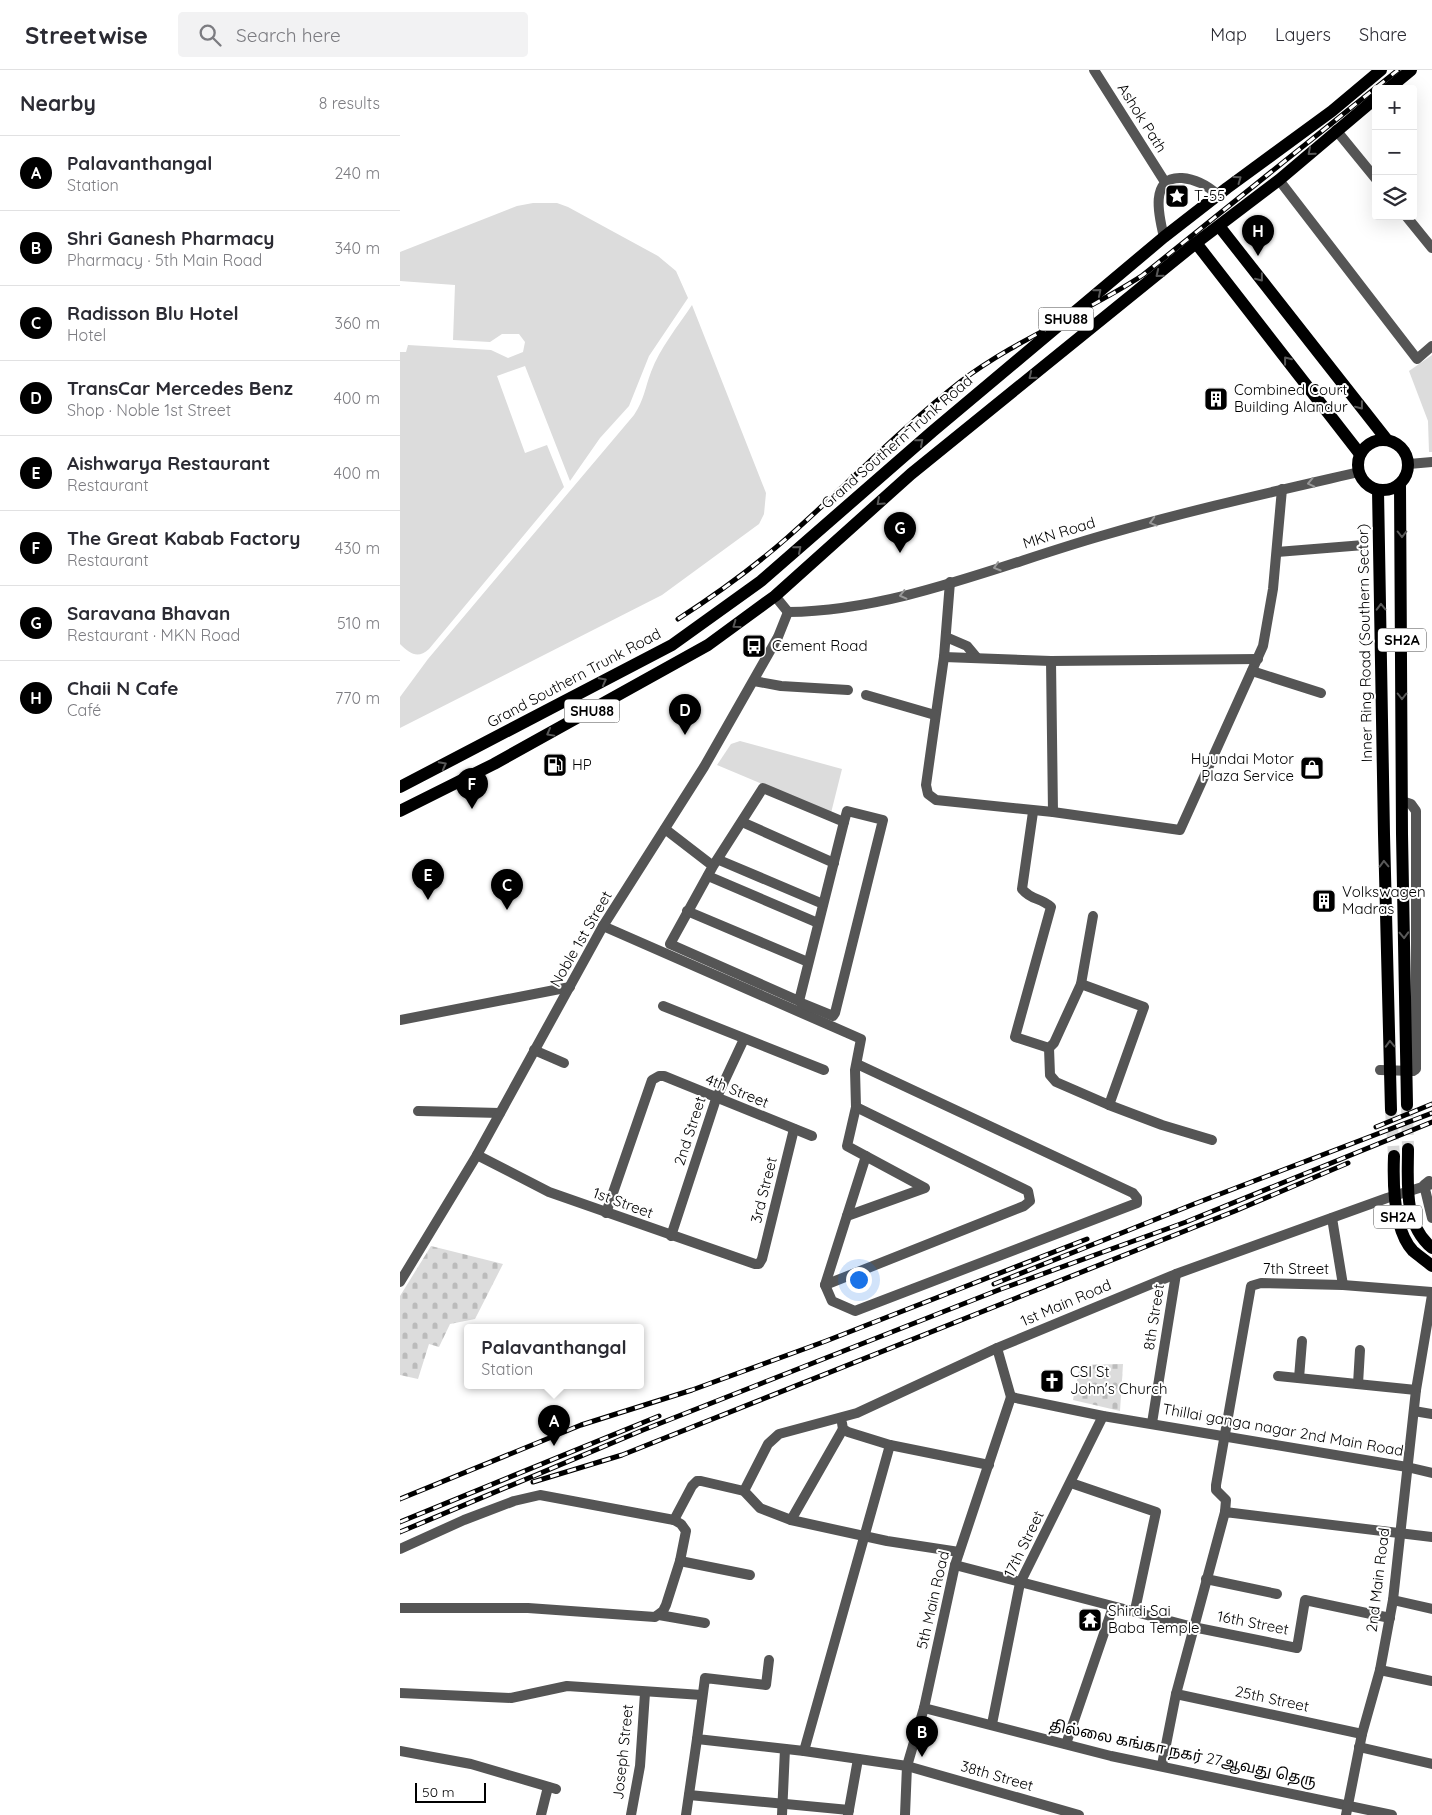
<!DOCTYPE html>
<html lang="en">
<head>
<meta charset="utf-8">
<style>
	:root { --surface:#fff; --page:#f2f2f3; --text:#2b2b33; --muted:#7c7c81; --line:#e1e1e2; --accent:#000 }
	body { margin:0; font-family:Quicksand,"Noto Sans Tamil",sans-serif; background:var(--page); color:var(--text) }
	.controls { position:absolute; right:15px; top:15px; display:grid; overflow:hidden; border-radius:5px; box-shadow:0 5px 20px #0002 }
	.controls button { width:45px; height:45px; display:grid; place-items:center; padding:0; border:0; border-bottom:1px solid var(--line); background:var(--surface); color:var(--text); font:25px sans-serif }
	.scale { position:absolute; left:15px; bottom:12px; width:71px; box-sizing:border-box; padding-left:5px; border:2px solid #000; border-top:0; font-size:14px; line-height:18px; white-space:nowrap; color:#000; -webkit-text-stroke:4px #fff; paint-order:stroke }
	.you { position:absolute; left:458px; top:1209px; width:18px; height:18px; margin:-12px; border:4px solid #fff; border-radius:50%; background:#1a73e8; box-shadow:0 0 0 8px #1a73e833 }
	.badge { display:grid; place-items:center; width:32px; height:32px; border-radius:50%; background:var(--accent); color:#fff; font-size:16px; font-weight:700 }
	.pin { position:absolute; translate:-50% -41px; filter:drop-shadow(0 1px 2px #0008) }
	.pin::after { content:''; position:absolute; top:26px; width:18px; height:15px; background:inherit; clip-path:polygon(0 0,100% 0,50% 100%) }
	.popup { position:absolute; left:64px; top:1254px; width:180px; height:65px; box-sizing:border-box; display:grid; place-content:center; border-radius:5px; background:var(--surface); filter:drop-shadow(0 1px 4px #0005); font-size:16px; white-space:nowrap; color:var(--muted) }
	.popup b { font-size:19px; color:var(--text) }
	.popup::after { content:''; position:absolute; left:50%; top:100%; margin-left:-10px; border:10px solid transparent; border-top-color:var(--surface) }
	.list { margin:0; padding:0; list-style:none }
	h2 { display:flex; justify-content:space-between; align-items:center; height:65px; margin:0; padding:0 20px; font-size:21px }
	h2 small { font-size:16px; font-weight:400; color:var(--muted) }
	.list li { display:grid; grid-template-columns:32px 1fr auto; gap:15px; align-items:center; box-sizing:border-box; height:75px; padding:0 20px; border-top:1px solid var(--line) }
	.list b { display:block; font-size:19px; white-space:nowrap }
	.list p { margin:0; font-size:16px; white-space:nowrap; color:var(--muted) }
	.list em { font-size:16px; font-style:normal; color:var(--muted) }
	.icon { flex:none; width:28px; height:28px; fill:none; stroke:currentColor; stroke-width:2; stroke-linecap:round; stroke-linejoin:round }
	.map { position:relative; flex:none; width:1032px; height:1745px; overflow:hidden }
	header { display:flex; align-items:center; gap:30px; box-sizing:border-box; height:70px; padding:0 25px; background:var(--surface); border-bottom:1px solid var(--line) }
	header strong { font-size:24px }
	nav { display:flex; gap:28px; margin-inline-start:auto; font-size:18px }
	.search { width:350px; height:45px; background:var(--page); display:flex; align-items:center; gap:12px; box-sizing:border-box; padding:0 18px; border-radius:5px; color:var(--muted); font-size:19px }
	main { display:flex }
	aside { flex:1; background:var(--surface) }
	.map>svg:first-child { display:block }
	.green { fill:#dcdcdc }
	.cemetery { fill:url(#cemetery-stones) }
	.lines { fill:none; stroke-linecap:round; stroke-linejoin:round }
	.major-tunnel { stroke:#d9d9d9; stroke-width:12; stroke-dasharray:12 6; stroke-linecap:butt }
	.minor { stroke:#555; stroke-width:10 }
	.major { stroke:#000; stroke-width:12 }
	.rail-casing { stroke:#000; stroke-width:5 }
	.rail { stroke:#fff; stroke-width:3; stroke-dasharray:9; stroke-linecap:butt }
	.oneway { stroke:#595959 }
	.oneway2 { stroke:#999 }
	.labels { text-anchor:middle; stroke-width:4; stroke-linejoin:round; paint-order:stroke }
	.shield { fill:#fff; stroke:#4c4c4c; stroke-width:1 }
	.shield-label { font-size:14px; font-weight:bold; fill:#000 }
	.street-label { font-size:15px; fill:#000; stroke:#fff }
	.poi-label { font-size:15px; fill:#000; stroke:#fff; text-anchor:start }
</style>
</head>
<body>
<header>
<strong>Streetwise</strong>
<div class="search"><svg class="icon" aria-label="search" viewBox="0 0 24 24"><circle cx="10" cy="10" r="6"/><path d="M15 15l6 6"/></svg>Search here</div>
<nav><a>Map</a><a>Layers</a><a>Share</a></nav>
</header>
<main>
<aside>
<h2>Nearby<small>8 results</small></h2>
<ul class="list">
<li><span class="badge">A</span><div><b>Palavanthangal</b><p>Station</p></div><em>240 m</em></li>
<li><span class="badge">B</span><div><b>Shri Ganesh Pharmacy</b><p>Pharmacy · 5th Main Road</p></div><em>340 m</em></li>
<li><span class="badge">C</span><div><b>Radisson Blu Hotel</b><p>Hotel</p></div><em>360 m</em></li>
<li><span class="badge">D</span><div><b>TransCar Mercedes Benz</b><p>Shop · Noble 1st Street</p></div><em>400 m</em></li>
<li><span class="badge">E</span><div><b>Aishwarya Restaurant</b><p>Restaurant</p></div><em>400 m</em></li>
<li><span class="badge">F</span><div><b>The Great Kabab Factory</b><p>Restaurant</p></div><em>430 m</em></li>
<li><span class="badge">G</span><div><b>Saravana Bhavan</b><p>Restaurant · MKN Road</p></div><em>510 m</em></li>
<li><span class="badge">H</span><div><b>Chaii N Cafe</b><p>Café</p></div><em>770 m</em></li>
</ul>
</aside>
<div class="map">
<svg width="1032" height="1745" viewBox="0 0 1032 1745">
	<defs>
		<pattern id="cemetery-stones" width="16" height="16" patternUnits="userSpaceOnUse" patternTransform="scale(1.25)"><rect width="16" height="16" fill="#dcdcdc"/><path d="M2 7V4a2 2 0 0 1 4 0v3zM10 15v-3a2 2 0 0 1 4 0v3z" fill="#bbb"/></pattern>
	</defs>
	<rect width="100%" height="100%" fill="#fff"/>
	<g class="green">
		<path d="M133 133H157L168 137 258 186 276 201 288 228 249 286 229 336 200 368 170 411 125 296 97 306 125 383 147 375 164 417 29 579C18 589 10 584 0 574V282H6L8 275 91 280 108 288 123 282 125 272 119 264H102L90 272 53 270 55 215 0 211V182L117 136Z"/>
		<path d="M292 235 366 423 364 444 359 454 262 525 0 658V627L28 589 234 345C244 330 245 318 251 302 260 278 278 256 292 235Z"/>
		<polygon points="1032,285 1032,382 1029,382 1028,351 1009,301"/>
		<polygon points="340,671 442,699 431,743 317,695 331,674"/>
	</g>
	<g class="cemetery">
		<polygon points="31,1176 103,1194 75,1249 50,1254 39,1277 29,1274 18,1309 0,1305 0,1226"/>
		<polygon points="723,1294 720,1341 673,1330 680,1295"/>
	</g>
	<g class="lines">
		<g class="major-tunnel">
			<polyline points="1007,1035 1008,1079"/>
			<polyline points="991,1040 994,1086"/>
		</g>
		<g class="minor">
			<polyline points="694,0 765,112"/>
			<polyline points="936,60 976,109"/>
			<polyline points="879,110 1017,289 1032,276"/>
			<polyline points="1006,146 1032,178"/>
			<path d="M764 167C759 147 749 106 782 108 796 109 808 116 818 125"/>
			<polyline points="1009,394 1032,392"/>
			<polyline points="877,482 964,475"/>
			<polyline points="550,512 544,587 526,715 528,724 536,730 653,742 780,760 863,576 873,519 882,419"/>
			<path d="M375 526 388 542C494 541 600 495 701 466 786 441 872 422 959 402"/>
			<polyline points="546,567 567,576 577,588"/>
			<polyline points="544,587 651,591 858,589"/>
			<polyline points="651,591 653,742"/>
			<polyline points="852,601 921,623"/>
			<polyline points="354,611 381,616 448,620"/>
			<polyline points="466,625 535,645"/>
			<path d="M633 742 622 819C632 831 640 827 651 837L615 967 649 978 654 973 681 914 744 937 709 1035 656 1012 650 1005 649 978"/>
			<polyline points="342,752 434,793"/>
			<polyline points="265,759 313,796 270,874 399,931 444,752 363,718 313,796"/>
			<polyline points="319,790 423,834"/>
			<polyline points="308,806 418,853"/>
			<polyline points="287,841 408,892"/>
			<polyline points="203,856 461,969 455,1000 456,1037 447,1076 525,1118 447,1146"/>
			<polyline points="681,914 693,846"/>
			<polyline points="401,933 433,946 435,943 483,750 447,741 444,752"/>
			<polyline points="263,936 424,1000"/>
			<polyline points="0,950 170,917"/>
			<polyline points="134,980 164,993"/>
			<polyline points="457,994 733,1123 737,1128 737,1133 455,1241 432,1231 425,1215 466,1086"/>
			<polyline points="980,1000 1013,1001 1016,999 1016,741 1011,734 1002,731"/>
			<polyline points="709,1035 762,1055 812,1070"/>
			<polyline points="18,1041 100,1043"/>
			<polyline points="77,1085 149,1122 355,1194 359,1194 362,1189 394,1059"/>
			<polyline points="1029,1111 1024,1115 1032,1148"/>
			<polyline points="206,1143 252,1010 259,1006 264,1006 412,1066"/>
			<polyline points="932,1148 943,1215"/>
			<polyline points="271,1166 316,1029 344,969"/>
			<polyline points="0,1212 77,1085 203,856 304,697 378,567 388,542"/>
			<polyline points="425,1215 624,1136 630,1131 628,1121 624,1119 456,1037"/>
			<polyline points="597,1278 611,1327"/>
			<polyline points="878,1306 1016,1320"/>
			<polyline points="899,1308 902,1271"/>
			<polyline points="958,1314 960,1280"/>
			<polyline points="611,1327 703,1346 1007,1397 1032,1403"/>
			<polyline points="1014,1341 1032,1344"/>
			<polyline points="442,1353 443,1359 448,1362 490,1375"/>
			<polyline points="752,1353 776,1204"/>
			<polyline points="671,1413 756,1442 735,1540"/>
			<polyline points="344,1421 368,1374 379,1364 457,1343 597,1278 776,1204 987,1128 1032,1114"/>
			<polyline points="825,1442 826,1430 816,1420 816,1415 851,1216 861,1213 943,1215 1032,1222"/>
			<polyline points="274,1450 292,1416 297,1411 301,1411 344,1421 360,1438 391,1450 487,1471 559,1482"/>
			<polyline points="391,1450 443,1359"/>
			<polyline points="0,1479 64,1450 114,1431 140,1425 274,1450 281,1454 286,1461 280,1491 266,1535 263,1541 255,1547 128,1538 0,1538"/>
			<polyline points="280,1491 350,1505"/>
			<polyline points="555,1495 793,1557 897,1578 905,1530 990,1548"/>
			<polyline points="806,1509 877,1524"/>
			<polyline points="993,1530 1032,1539"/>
			<polyline points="259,1545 305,1553"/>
			<polyline points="369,1590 366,1615 305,1608 297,1669 404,1681 507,1696 679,1745"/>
			<polyline points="980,1600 1032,1611"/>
			<polyline points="0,1623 111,1628 167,1616 302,1625"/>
			<polyline points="776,1624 962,1664"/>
			<polyline points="524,1638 711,1686 992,1745"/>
			<polyline points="592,1654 620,1513 703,1346"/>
			<polyline points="666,1674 713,1537"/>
			<polyline points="959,1677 1032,1694"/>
			<polyline points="0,1681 71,1694 156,1719"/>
			<polyline points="404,1681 490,1375 589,1395"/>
			<polyline points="762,1695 776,1624 825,1442 1032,1467"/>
			<polyline points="289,1725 449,1740"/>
			<polyline points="141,1745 148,1717"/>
			<polyline points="231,1745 240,1696 245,1623"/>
			<polyline points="286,1745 297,1669"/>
			<polyline points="382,1745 385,1679"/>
			<polyline points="448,1745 458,1689"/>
			<polyline points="505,1745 507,1696 524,1638 555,1495 611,1327"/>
			<polyline points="946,1745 962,1664 980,1600 993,1530 1016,1320 1032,1225"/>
		</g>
		<g class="major">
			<polyline points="988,19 1011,0"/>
			<polyline points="819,156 987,370"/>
			<polyline points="796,173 960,384"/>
			<circle cx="983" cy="395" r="25"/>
			<polyline points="1000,415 1002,764 1007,1035"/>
			<polyline points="978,420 984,764 991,1040"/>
			<polyline points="0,717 272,575 361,511 533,361 764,167 827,118 932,41 981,0"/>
			<polyline points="0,741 94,694 308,575 375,526 511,404 796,173 879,110 976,28"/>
			<path d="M1008 1079C1008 1113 1003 1154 1032 1178"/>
			<path d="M994 1086C993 1113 993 1160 1013 1181 1019 1186 1026 1191 1032 1196"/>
		</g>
		<g class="rail-casing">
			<g id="rail">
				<path d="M278 549C317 524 354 497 388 467 446 416 499 360 560 312 616 269 684 244 743 205L998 0"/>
				<polyline points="976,1057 1032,1034"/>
				<polyline points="594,1214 794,1134 1032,1043"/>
				<polyline points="133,1412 222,1385 835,1141 948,1093"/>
				<polyline points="0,1429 181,1355 292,1320 426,1271 687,1169"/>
				<polyline points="0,1452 259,1346"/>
				<polyline points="0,1462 243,1360 601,1219 786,1152 1032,1052"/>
			</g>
		</g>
		<use href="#rail" class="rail"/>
	</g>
	<defs><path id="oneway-chevron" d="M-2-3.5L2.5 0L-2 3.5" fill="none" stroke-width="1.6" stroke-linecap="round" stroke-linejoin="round" transform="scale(1.25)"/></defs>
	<g class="oneway">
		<use href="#oneway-chevron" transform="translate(911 82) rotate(139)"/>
		<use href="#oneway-chevron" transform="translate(838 109) rotate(-36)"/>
		<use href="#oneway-chevron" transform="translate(759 204) rotate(141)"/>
		<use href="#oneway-chevron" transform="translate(860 208) rotate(52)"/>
		<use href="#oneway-chevron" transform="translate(698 222) rotate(-40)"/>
		<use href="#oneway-chevron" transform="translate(887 290) rotate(-128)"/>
		<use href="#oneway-chevron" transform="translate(632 306) rotate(141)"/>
		<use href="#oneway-chevron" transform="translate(960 336) rotate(52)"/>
		<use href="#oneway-chevron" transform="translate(520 372) rotate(-41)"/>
		<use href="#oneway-chevron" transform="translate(480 432) rotate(138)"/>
		<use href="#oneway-chevron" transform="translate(1002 464) rotate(90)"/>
		<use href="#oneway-chevron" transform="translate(398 479) rotate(-41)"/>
		<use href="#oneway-chevron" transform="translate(981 537) rotate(-91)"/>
		<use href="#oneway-chevron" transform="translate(336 555) rotate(144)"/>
		<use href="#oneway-chevron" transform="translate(203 611) rotate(-28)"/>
		<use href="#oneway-chevron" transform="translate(1002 626) rotate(90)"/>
		<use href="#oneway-chevron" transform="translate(150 663) rotate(151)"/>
		<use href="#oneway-chevron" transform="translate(43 695) rotate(-28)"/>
		<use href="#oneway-chevron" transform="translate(984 794) rotate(-92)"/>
		<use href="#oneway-chevron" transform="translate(1004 865) rotate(88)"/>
		<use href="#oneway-chevron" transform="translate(990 974) rotate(-92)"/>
	</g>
	<g class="oneway2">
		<use href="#oneway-chevron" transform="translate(911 413) rotate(167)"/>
		<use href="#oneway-chevron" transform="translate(753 452) rotate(165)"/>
		<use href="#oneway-chevron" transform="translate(597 497) rotate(163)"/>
		<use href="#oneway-chevron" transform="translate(503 525) rotate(166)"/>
	</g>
	<defs>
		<g id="sight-square" transform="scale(1.25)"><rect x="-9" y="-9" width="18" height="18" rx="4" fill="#000" stroke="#fff"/><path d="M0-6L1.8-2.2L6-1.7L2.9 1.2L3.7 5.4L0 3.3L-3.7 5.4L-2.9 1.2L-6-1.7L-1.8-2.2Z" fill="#fff"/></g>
		<g id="building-square" transform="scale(1.25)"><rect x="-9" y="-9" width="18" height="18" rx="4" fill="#000" stroke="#fff"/><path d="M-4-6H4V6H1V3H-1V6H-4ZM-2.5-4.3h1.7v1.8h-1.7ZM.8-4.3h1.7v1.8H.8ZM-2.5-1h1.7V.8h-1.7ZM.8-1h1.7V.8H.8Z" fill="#fff"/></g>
		<g id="bus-square" transform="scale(1.25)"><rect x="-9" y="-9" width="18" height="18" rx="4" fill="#000" stroke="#fff"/><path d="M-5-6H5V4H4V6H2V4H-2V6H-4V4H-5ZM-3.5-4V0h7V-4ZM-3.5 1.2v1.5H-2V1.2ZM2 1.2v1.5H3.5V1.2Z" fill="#fff"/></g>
		<g id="fuel-square" transform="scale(1.25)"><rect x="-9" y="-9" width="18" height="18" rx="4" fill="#000" stroke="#fff"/><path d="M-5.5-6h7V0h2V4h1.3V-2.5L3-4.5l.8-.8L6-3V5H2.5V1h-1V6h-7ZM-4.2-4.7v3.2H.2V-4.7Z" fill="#fff"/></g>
		<g id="shop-square" transform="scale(1.25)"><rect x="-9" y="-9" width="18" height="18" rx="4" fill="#000" stroke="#fff"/><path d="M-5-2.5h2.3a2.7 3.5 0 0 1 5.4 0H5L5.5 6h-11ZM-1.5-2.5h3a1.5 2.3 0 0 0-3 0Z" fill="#fff"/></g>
		<g id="church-square" transform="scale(1.25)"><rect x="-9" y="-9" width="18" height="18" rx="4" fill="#000" stroke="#fff"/><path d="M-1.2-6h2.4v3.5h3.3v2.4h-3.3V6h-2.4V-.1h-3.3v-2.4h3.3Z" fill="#fff"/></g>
		<g id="temple-square" transform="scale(1.25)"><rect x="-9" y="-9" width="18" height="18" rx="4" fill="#000" stroke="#fff"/><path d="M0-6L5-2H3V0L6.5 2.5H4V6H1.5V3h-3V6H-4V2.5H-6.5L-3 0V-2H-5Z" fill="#fff"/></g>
	</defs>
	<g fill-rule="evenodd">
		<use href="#sight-square" x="777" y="126"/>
		<use href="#building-square" x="816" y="329"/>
		<use href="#bus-square" x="354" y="576"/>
		<use href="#fuel-square" x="155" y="695"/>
		<use href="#shop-square" x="912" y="698"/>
		<use href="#building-square" x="924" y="831"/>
		<use href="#church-square" x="652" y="1311"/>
		<use href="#temple-square" x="690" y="1550"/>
	</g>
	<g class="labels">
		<g class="shield">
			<rect x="638.5" y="237.5" width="55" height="23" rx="4"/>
			<rect x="978" y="558.5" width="48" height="23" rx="4"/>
			<rect x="164.5" y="629.5" width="55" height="23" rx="4"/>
			<rect x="974" y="1135.5" width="48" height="23" rx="4"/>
		</g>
		<g class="shield-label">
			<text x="666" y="254">SHU88</text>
			<text x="1002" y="575">SH2A</text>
			<text x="192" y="646">SHU88</text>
			<text x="998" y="1152">SH2A</text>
		</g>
		<g class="street-label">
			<text transform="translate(742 48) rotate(58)" y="5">Ashok Path</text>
			<text transform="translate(497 372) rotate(-41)" y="5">Grand Southern Trunk Road</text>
			<text transform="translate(659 463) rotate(-17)" y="5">MKN Road</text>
			<text transform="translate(965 573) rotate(-91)" y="5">Inner Ring Road (Southern Sector)</text>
			<text transform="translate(174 608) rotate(-28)" y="5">Grand Southern Trunk Road</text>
			<text transform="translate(181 869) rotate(-60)" y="5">Noble 1st Street</text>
			<text transform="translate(337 1021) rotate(22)" y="5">4th Street</text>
			<text transform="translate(290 1061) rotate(-72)" y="5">2nd Street</text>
			<text transform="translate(364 1120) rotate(-76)" y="5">3rd Street</text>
			<text transform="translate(223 1133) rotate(20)" y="5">1st Street</text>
			<text x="896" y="1204">7th Street</text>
			<text transform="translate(666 1233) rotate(-23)" y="5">1st Main Road</text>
			<text transform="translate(754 1247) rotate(-81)" y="5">8th Street</text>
			<text transform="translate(883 1360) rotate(10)" y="5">Thillai ganga nagar 2nd Main Road</text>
			<text transform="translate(624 1474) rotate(-64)" y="5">17th Street</text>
			<text transform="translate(978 1510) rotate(-83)" y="5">2nd Main Road</text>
			<text transform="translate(533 1530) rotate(-77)" y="5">5th Main Road</text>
			<text transform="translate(853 1553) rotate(11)" y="5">16th Street</text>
			<text transform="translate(872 1629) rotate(12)" y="5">25th Street</text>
			<text transform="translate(223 1682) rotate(-84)" y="5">Joseph Street</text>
			<text transform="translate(783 1683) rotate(12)" y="5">தில்லை கங்கா நகர் 27ஆவது தெரு</text>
			<text transform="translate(597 1706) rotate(16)" y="5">38th Street</text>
		</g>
		<g class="poi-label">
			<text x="794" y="131">T-55</text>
			<text x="834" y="325">Combined Court<tspan x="834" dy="17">Building Alandur</tspan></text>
			<text x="372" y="581">Cement Road</text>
			<text x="894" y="694" text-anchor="end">Hyundai Motor<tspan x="894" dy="17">Plaza Service</tspan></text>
			<text x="172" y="700">HP</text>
			<text x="942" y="827">Volkswagen<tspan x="942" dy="17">Madras</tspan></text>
			<text x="670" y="1307">CSI St<tspan x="670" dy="17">John's Church</tspan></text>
			<text x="708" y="1546">Shirdi Sai<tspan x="708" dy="17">Baba Temple</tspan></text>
		</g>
	</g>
</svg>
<div class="controls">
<button>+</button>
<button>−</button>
<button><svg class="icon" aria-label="layers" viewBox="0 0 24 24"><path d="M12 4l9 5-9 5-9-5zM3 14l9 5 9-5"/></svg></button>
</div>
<div class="scale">50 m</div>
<div class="you"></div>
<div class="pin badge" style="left:154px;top:1376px">A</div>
<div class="popup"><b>Palavanthangal</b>Station</div>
<div class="pin badge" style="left:522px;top:1687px">B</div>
<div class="pin badge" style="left:107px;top:840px">C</div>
<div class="pin badge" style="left:285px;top:665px">D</div>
<div class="pin badge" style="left:28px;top:830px">E</div>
<div class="pin badge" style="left:72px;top:739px">F</div>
<div class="pin badge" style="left:500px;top:483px">G</div>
<div class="pin badge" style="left:858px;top:186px">H</div>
</div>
</main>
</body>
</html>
